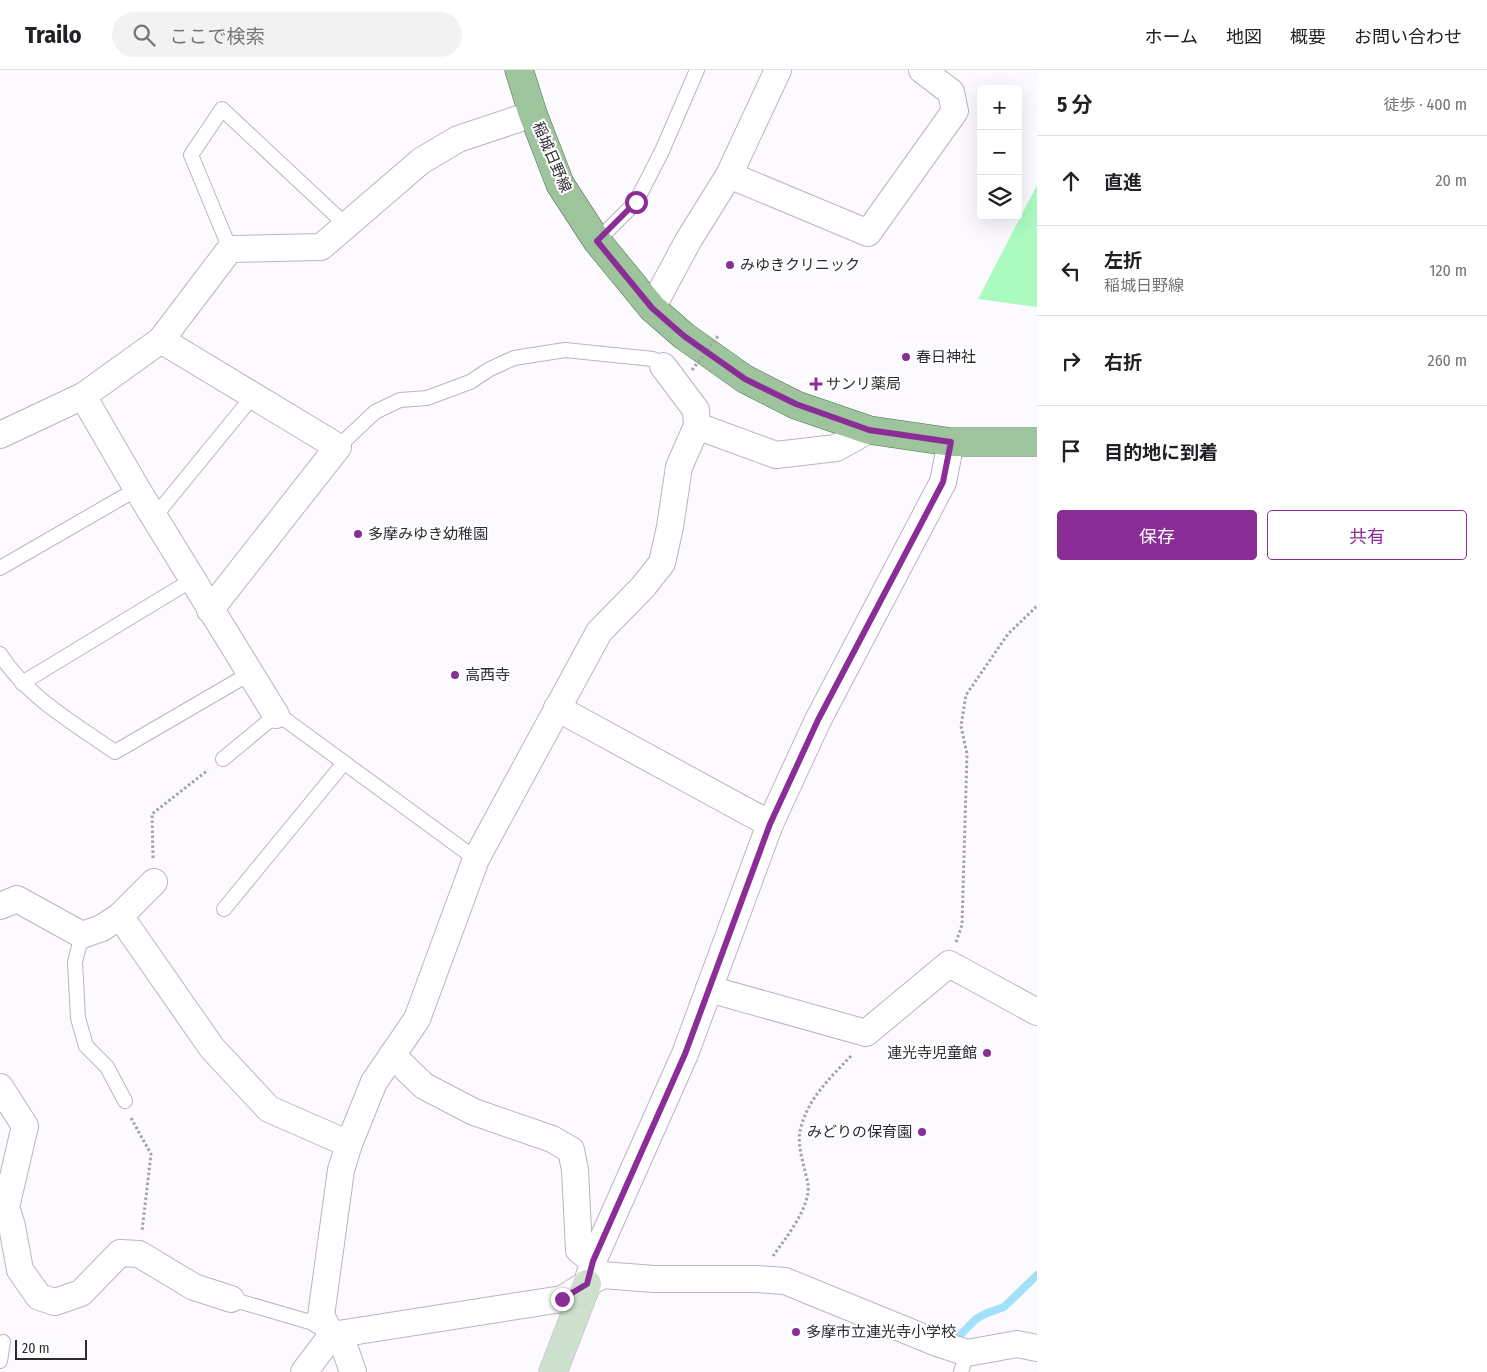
<!DOCTYPE html>
<html lang="ja">
<head>
<meta charset="utf-8">
<style>
	:root { --surface:#fff; --page:#f2f2f2; --text:#202124; --muted:#757577; --line:#e0e0e0; --accent:#8b2d96 }
	body { margin:0; font-family:"Fira Sans Condensed","Noto Sans JP",sans-serif; background:var(--page); color:var(--text) }
	.controls { position:absolute; right:15px; top:15px; display:grid; overflow:hidden; border-radius:5px; box-shadow:0 5px 20px #0002 }
	.controls button { width:45px; height:45px; display:grid; place-items:center; padding:0; border:0; border-bottom:1px solid var(--line); background:var(--surface); color:var(--text); font:25px sans-serif }
	.scale { position:absolute; left:15px; bottom:12px; width:72px; box-sizing:border-box; padding-left:5px; border:2px solid #2e2a31; border-top:0; font-size:14px; line-height:18px; white-space:nowrap; color:#2e2a31; -webkit-text-stroke:4px #fff; paint-order:stroke }
	.stop { position:absolute; width:15px; height:15px; margin:-11px; border:4px solid #8b2d96; border-radius:50%; background:#fff }
	.stop.end { background:#8b2d96; border-color:#fff; box-shadow:0 1px 5px #0008 }
	.list { margin:0; padding:0; list-style:none }
	h2 { display:flex; justify-content:space-between; align-items:center; height:65px; margin:0; padding:0 20px; font-size:21px }
	h2 small { font-size:16px; font-weight:400; color:var(--muted) }
	.list li { display:grid; grid-template-columns:32px 1fr auto; gap:15px; align-items:center; box-sizing:border-box; height:90px; padding:0 20px; border-top:1px solid var(--line) }
	.list b { display:block; font-size:19px; white-space:nowrap }
	.list p { margin:0; font-size:16px; white-space:nowrap; color:var(--muted) }
	.list em { font-size:16px; font-style:normal; color:var(--muted) }
	.actions { display:flex; gap:10px; padding:15px 20px }
	.actions a { flex:1; padding:11px 0; border:1px solid var(--accent); border-radius:5px; text-align:center; font-size:18px; color:var(--accent) }
	.actions .main { background:var(--accent); color:#fff }
	.icon { flex:none; width:28px; height:28px; fill:none; stroke:currentColor; stroke-width:2; stroke-linecap:round; stroke-linejoin:round }
	.map { position:relative; flex:none; width:1037px; height:1302px; overflow:hidden }
	header { display:flex; align-items:center; gap:30px; box-sizing:border-box; height:70px; padding:0 25px; background:var(--surface); border-bottom:1px solid var(--line) }
	header strong { font-size:24px }
	nav { display:flex; gap:28px; margin-inline-start:auto; font-size:18px }
	.search { width:350px; height:45px; background:var(--page); display:flex; align-items:center; gap:12px; box-sizing:border-box; padding:0 18px; border-radius:28px; color:var(--muted); font-size:19px }
	main { display:flex }
	aside { flex:1; background:var(--surface) }
	.map>svg:first-child { display:block }
	.green { fill:#abfac0 }
	.lines { fill:none; stroke-linecap:round; stroke-linejoin:round }
	.stream { stroke:#a1e1fb; stroke-width:8 }
	.lane-casing { stroke:#beb2c4; stroke-width:16 }
	.street-casing { stroke:#beb2c4; stroke-width:28 }
	.secondary-casing { stroke:#beb2c4; stroke-width:29 }
	.primary-casing { stroke:#4d744c; stroke-width:29 }
	.path { stroke:#a4a2a7; stroke-width:3; stroke-dasharray:2.5 2.5; stroke-linecap:butt }
	.lane { stroke:#fff; stroke-width:14 }
	.street { stroke:#fff; stroke-width:26 }
	.secondary { stroke:#cee1ce; stroke-width:28 }
	.primary { stroke:#9ec49d; stroke-width:28 }
	.path-bridge { stroke:#a4a2a7; stroke-width:3; stroke-dasharray:2.5 2.5; stroke-linecap:butt }
	.route { stroke:#8b2d96; stroke-width:6 }
	.poi-dot { fill:#8b2d96; stroke:#fff; stroke-width:2 }
	.labels { text-anchor:middle; stroke-width:4; stroke-linejoin:round; paint-order:stroke }
	.street-label { font-size:15px; fill:#2e2a31; stroke:#fff }
	.poi-label { font-size:15px; fill:#2e2a31; stroke:#fff; text-anchor:start }
</style>
</head>
<body>
<header>
<strong>Trailo</strong>
<div class="search"><svg class="icon" aria-label="search" viewBox="0 0 24 24"><circle cx="10" cy="10" r="6"/><path d="M15 15l6 6"/></svg>ここで検索</div>
<nav><a>ホーム</a><a>地図</a><a>概要</a><a>お問い合わせ</a></nav>
</header>
<main>
<div class="map">
<svg width="1037" height="1302" viewBox="0 0 1037 1302">
	<rect width="100%" height="100%" fill="#fcfafe"/>
	<polygon class="green" points="1037,115 1037,237 978,229"/>
	<g class="lines">
		<polyline class="stream" points="958,1267 976,1249 987,1243 1004,1237 1037,1205"/>
		<g class="lane-casing">
			<g id="lane">
				<polyline points="597,171 636,132 662,81 697,0"/>
				<polyline points="230,179 191,85 222,39 346,155"/>
				<polyline points="338,377 375,342 400,330 427,328 470,312 490,299 514,288 565,280 653,289 663,296"/>
				<polyline points="155,446 253,326"/>
				<polyline points="0,498 137,419"/>
				<path d="M0 584C27 627 74 653 115 682L249 604"/>
				<polyline points="22,613 192,510"/>
				<polyline points="223,689 276,645 279,645 476,789"/>
				<polyline points="224,839 344,693"/>
				<polyline points="82,865 75,892 78,948 86,976 107,997 125,1031"/>
				<polyline points="231,1229 310,1252 324,1260"/>
				<polyline points="0,1291 3,1272"/>
				<polyline points="961,1302 967,1283"/>
			</g>
		</g>
		<g class="street-casing">
			<g id="street">
				<polyline points="729,105 868,163 955,41 951,22 922,0"/>
				<polyline points="652,238 688,171 729,105 778,0"/>
				<polyline points="161,270 338,377 210,540"/>
				<polyline points="83,326 137,419 276,645"/>
				<polyline points="697,356 776,385 836,378 869,360"/>
				<polyline points="0,365 83,326 161,270 230,179 321,177 421,91 458,69 533,44"/>
				<polyline points="557,638 770,754"/>
				<polyline points="0,836 17,829 82,865 102,858 120,846 154,812"/>
				<polyline points="120,846 212,978 269,1039 349,1074"/>
				<polyline points="709,919 866,963 949,894 1037,942"/>
				<polyline points="392,985 424,1016 474,1042 552,1069 571,1080 575,1100 579,1180 593,1191"/>
				<polyline points="0,1017 25,1056 6,1137 12,1156 20,1200 39,1227 55,1232 81,1223 120,1183 139,1184 194,1217 231,1229"/>
				<polyline points="587,1214 593,1191 685,984 770,754 818,650 943,412 951,372"/>
				<polyline points="340,1264 353,1302"/>
				<polyline points="332,1265 321,1246 341,1100 349,1074 374,1012 417,949 476,789 599,562 643,517 662,493 670,457 679,397 697,356 696,340 663,296"/>
				<polyline points="304,1302 332,1265 562,1229 602,1205 654,1209 757,1209 785,1211 937,1273 967,1283 1017,1274 1037,1278"/>
			</g>
		</g>
		<g class="secondary-casing">
			<polyline id="secondary" points="553,1302 587,1214"/>
		</g>
		<g class="primary-casing">
			<polyline id="primary" points="519,0 533,44 560,114 597,171 652,238 684,266 745,309 796,335 869,360 951,372 1037,372"/>
		</g>
		<g class="path">
			<polyline points="153,788 152,744 208,700"/>
			<polyline points="956,872 962,855 967,684 961,656 966,625 1008,564 1037,536"/>
			<polyline points="131,1048 151,1084 142,1161"/>
			<path d="M773 1186C785 1169 811 1137 808 1114 805 1098 797 1078 800 1061 807 1029 830 1008 852 985"/>
		</g>
		<use href="#lane" class="lane"/>
		<use href="#street" class="street"/>
		<use href="#secondary" class="secondary"/>
		<use href="#primary" class="primary"/>
		<polyline class="path-bridge" points="692,300 718,266"/>
	</g>
	<g class="lines">
		<polyline class="route" points="562,1229 587,1214 593,1191 685,984 770,754 818,650 943,412 951,372 869,360 796,334 745,309 684,266 652,238 597,171 636,132"/>
	</g>
	<g class="poi-dot">
		<circle cx="730" cy="195" r="5"/>
		<circle cx="906" cy="287" r="5"/>
		<path d="M813.5 306.5h5v5h5v5h-5v5h-5v-5h-5v-5h5z"/>
		<circle cx="358" cy="464" r="5"/>
		<circle cx="455" cy="605" r="5"/>
		<circle cx="987" cy="983" r="5"/>
		<circle cx="922" cy="1062" r="5"/>
		<circle cx="796" cy="1262" r="5"/>
	</g>
	<g class="labels">
		<g class="street-label">
			<text transform="translate(552 87) rotate(67)" y="5">稲城日野線</text>
		</g>
		<g class="poi-label">
			<text x="740" y="200">みゆきクリニック</text>
			<text x="916" y="292">春日神社</text>
			<text x="826" y="319">サンリ薬局</text>
			<text x="368" y="469">多摩みゆき幼稚園</text>
			<text x="465" y="610">高西寺</text>
			<text x="977" y="988" text-anchor="end">連光寺児童館</text>
			<text x="912" y="1067" text-anchor="end">みどりの保育園</text>
			<text x="806" y="1267">多摩市立連光寺小学校</text>
		</g>
	</g>
</svg>
<div class="controls">
<button>+</button>
<button>−</button>
<button><svg class="icon" aria-label="layers" viewBox="0 0 24 24"><path d="M12 4l9 5-9 5-9-5zM3 14l9 5 9-5"/></svg></button>
</div>
<div class="scale">20 m</div>
<div class="stop" style="left:636px;top:132px"></div>
<div class="stop end" style="left:562px;top:1229px"></div>
</div>
<aside>
<h2>5 分<small>徒歩 · 400 m</small></h2>
<ul class="list">
<li><svg class="icon" aria-label="ahead" viewBox="0 0 24 24"><path d="M12 20V5M6 11l6-6 6 6"/></svg><div><b>直進</b></div><em>20 m</em></li>
<li><svg class="icon" aria-label="left" viewBox="0 0 24 24"><path d="M17 20v-9H6M10 6l-5 5 5 5"/></svg><div><b>左折</b><p>稲城日野線</p></div><em>120 m</em></li>
<li><svg class="icon" aria-label="right" viewBox="0 0 24 24"><path d="M7 20v-9h11M14 6l5 5-5 5"/></svg><div><b>右折</b></div><em>260 m</em></li>
<li><svg class="icon" aria-label="arrive" viewBox="0 0 24 24"><path d="M6 21V4h12l-3 4 3 4H6"/></svg><div><b>目的地に到着</b></div></li>
</ul>
<div class="actions"><a class="main">保存</a><a>共有</a></div>
</aside>
</main>
</body>
</html>
